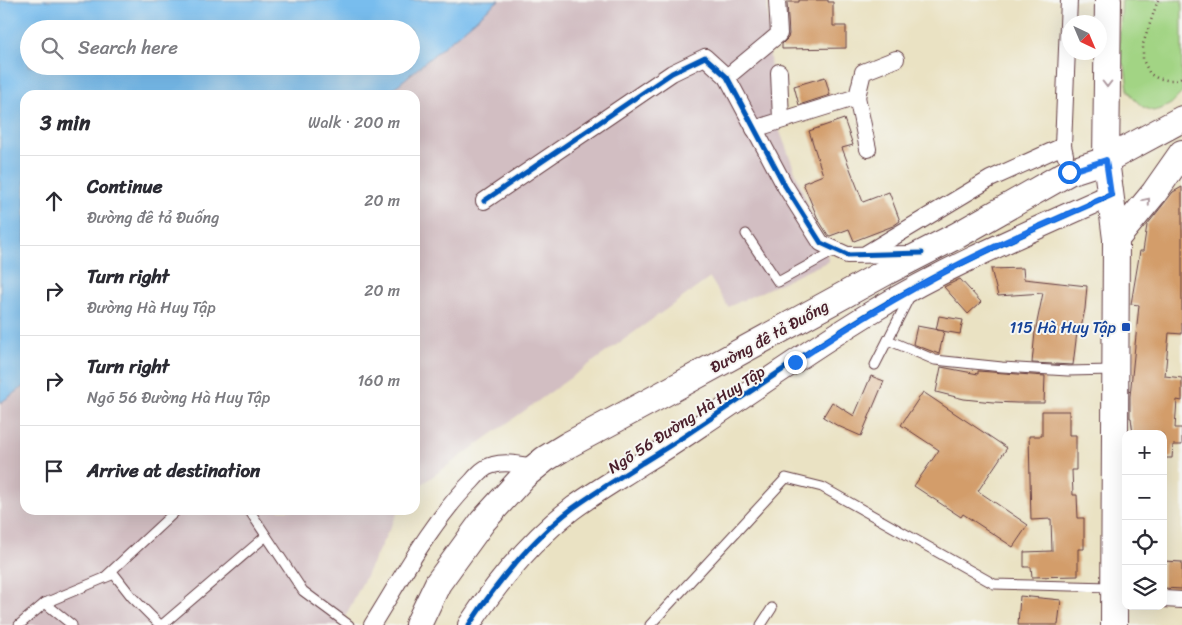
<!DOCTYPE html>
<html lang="en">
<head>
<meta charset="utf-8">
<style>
	:root { --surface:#fff; --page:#f2f2f3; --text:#2b2b33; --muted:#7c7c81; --line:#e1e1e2 }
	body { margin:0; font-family:Sriracha,sans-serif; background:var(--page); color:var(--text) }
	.controls { position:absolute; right:15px; bottom:15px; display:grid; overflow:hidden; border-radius:10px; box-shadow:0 5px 20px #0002 }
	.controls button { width:45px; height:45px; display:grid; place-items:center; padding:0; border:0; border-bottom:1px solid var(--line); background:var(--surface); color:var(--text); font:25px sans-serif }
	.compass { position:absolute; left:1062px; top:15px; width:45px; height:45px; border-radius:50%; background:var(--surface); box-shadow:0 5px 20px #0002; rotate:136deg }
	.stop { position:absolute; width:15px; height:15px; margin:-11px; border:4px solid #1a73e8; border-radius:50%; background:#fff }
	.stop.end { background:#1a73e8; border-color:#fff; box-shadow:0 1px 5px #0008 }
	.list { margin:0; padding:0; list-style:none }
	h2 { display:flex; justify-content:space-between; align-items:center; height:65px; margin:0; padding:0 20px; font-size:21px }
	h2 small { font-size:16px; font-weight:400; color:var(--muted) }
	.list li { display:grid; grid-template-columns:32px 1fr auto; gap:15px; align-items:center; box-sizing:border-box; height:90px; padding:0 20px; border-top:1px solid var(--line) }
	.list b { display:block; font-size:19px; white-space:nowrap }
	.list p { margin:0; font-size:16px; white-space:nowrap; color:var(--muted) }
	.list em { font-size:16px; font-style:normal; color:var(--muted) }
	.icon { flex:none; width:28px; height:28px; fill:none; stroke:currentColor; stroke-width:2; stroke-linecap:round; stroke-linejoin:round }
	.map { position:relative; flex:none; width:1182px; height:625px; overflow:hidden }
	.search { position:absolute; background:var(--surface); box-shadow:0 5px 20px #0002; left:20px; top:20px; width:400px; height:55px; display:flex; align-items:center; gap:12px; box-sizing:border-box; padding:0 18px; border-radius:28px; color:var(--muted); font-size:19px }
	.panel { position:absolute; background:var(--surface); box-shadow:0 5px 20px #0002; left:20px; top:90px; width:400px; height:425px; border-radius:15px }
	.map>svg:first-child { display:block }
	.industrial { fill:#d2bec2 }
	.green { fill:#a2d484; stroke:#767a58 }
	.water { fill:#78bdee; stroke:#616e8c; fill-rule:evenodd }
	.building { fill:#d39d6a }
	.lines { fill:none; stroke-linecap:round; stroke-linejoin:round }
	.lane-casing { stroke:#623c42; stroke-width:11 }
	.street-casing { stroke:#623c42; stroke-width:18 }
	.secondary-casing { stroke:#623c42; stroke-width:24 }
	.primary-casing { stroke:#623c42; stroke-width:28 }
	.path { stroke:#623c42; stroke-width:2.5; stroke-dasharray:1 4; stroke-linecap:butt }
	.lane { stroke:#fff; stroke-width:9 }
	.street { stroke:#fff; stroke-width:16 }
	.secondary { stroke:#fff; stroke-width:22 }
	.primary { stroke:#fff; stroke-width:26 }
	.cycleway-casing { stroke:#f6f6f2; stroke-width:8 }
	.cycleway { stroke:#0057b8; stroke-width:5 }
	.oneway { stroke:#ae9aa0 }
	.route { stroke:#1a73e8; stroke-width:6 }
	.transit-dot { fill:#1a4fb4; stroke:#f6f6f2; stroke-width:2 }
	.labels { text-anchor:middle; stroke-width:4; stroke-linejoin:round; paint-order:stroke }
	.transit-label { font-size:16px; fill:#164399; stroke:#f6f6f2; text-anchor:end }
	.street-label { font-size:16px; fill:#4a1f2b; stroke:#f6f6f2 }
</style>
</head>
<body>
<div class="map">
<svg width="1182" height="625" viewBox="0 0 1182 625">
	<rect width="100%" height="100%" fill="#f6f6f2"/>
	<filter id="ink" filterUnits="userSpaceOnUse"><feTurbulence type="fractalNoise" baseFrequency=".02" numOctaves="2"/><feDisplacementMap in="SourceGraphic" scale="10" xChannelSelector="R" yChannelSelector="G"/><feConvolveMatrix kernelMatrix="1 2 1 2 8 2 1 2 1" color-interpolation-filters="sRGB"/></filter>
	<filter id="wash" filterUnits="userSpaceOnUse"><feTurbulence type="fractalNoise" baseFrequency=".0096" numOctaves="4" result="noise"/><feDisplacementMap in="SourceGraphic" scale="20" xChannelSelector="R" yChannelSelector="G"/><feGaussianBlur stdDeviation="1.12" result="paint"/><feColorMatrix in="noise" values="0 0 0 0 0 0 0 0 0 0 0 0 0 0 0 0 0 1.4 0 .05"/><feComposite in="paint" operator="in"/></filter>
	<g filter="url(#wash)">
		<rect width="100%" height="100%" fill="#eae2c3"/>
		<g class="industrial">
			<polygon points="499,0 767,0 773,113 829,261 728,307 710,278 415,489 415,95 386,95"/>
			<polygon points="25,386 25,510 399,510 341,625 0,625 0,403"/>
		</g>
		<polygon class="green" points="1122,0 1182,0 1182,93 1171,104 1161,109 1153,111 1143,107 1134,99 1128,90 1125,66 1119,61 1119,42"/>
		<path class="water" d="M0 0H499L386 95H25V386L0 403ZM29 29H411V66H29Z"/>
		<g id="blocks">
			<g class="building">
				<polygon points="799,0 828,0 828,2 833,2 833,26 846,26 846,48 782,49 782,44 788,38 789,34 787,2 799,2"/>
				<polygon points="825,77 830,95 799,105 794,86"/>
				<polygon points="844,119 853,145 842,148 863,202 889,192 900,221 893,226 854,241 849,229 830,236 828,235 818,219 803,183 823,175 809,131"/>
				<polygon points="1182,187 1182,334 1169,333 1165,376 1182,378 1182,401 1177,400 1175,428 1182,428 1182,445 1173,445 1172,458 1163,458 1163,434 1133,434 1131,418 1130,418 1130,396 1139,305 1131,304 1140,251 1143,251 1147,225 1173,192"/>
				<polygon points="1023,268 1024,279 1087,286 1085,309 1080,333 1077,332 1073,365 1032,363 1035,332 1043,293 998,296 991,269"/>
				<polygon points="960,279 981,302 968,314 944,287"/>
				<polygon points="939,316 963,320 960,334 936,330"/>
				<polygon points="917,326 944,331 939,354 913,344"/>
				<polygon points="941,367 978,374 978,371 1045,376 1044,403 1017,403 993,402 964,399 936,392"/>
				<polygon points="871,376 884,381 861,436 838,426 823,417 832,402 854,416"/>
				<polygon points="923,392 1007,448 978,491 1028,525 1013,547 963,514 961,517 914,486 939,450 901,425"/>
				<polygon points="1042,411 1069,411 1069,435 1076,435 1076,470 1072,470 1073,495 1077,495 1078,518 1084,518 1084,549 1078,549 1078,576 1032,577 1031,567 1024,567 1024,552 1052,551 1051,519 1031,520 1029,436 1042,436"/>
				<polygon points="1163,561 1182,562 1182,589 1163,588"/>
				<polygon points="1020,596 1061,600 1058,625 1018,625"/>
			</g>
		</g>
	</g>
	<g filter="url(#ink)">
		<use href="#blocks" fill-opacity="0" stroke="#623c42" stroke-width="1"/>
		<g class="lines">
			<g class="lane-casing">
				<g id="lane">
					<polyline points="746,234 778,282 836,250"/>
					<polyline points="888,340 935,360 1002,367 1068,371 1113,370"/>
					<polyline points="875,365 910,296"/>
					<polyline points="249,510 303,591 349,625"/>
					<polyline points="106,576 177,510"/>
					<polyline points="45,603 72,625"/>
					<polyline points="19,625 45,603 114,574 132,597 160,625"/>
					<polyline points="162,625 266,536"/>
					<polyline points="650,625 786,478 822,487 994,584 1111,587"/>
					<polyline points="761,625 772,608"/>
				</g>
			</g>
			<g class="street-casing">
				<g id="street">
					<polyline points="779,72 781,120"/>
					<polyline points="727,77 779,34 777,0"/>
					<polyline points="857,97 863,72 896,59"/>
					<polyline points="754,129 857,97 868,149"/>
					<polyline points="1065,155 1063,146 1069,0"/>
					<polyline points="484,201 672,73 705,57 727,77 785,186 821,243 847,255 913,254"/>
					<polyline points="867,253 990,179 1063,146"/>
					<polyline points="1163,599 1182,600"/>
					<path d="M372 625C402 577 432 521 472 481 478 474 484 467 493 465 507 461 521 465 535 467"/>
				</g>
			</g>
			<g class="secondary-casing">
				<path id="secondary" d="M469 625C498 581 531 540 573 508 595 492 619 478 642 463 662 451 682 438 701 425 759 386 815 346 875 310 950 265 1031 231 1111 195"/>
			</g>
			<g class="primary-casing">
				<g id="primary">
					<polyline points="1108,0 1106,160 1116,239 1114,625"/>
					<polyline points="1116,239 1154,193 1182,153"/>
					<polyline points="418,625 438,583 483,521 524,476 545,459 568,445 665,393 886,272 958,235 1069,172 1106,160 1182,119"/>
				</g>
			</g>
			<polyline class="path" points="1158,0 1143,44 1143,60 1150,74 1157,78 1167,80 1176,80 1182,77"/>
			<use href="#lane" class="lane"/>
			<use href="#street" class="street"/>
			<use href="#secondary" class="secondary"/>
			<use href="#primary" class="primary"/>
			<g class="cycleway-casing">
				<g id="cycleway">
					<polyline points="484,201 672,73 705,57 727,77 785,186 821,243 847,255 922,253"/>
					<path d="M469 625C498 581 531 540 573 508 595 492 619 478 642 463 662 451 682 438 701 425 759 386 815 346 875 310 950 265 1031 231 1111 195"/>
				</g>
			</g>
			<use href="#cycleway" class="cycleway"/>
		</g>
		<defs><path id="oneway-chevron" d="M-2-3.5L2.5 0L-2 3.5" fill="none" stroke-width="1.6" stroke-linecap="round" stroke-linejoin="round" transform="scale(1.25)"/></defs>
		<g class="oneway">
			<use href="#oneway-chevron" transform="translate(1107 84) rotate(90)"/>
			<use href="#oneway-chevron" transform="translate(1147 201) rotate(-50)"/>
		</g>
	</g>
	<g class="lines" filter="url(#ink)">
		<path class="route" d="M795 362C856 321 919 283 986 251 1027 231 1069 214 1111 195L1106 160 1069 172"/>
	</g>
	<rect class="transit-dot" x="1121" y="322" width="10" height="10" rx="2.5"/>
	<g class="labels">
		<g class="transit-label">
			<text x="1116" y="333">115 Hà Huy Tập</text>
		</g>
		<g class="street-label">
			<text transform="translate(769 336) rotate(-29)" y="6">Đường đê tả Đuống</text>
			<text transform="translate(686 419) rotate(-33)" y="6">Ngõ 56 Đường Hà Huy Tập</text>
		</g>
	</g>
</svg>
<div class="controls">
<button>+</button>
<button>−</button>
<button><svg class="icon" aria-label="locate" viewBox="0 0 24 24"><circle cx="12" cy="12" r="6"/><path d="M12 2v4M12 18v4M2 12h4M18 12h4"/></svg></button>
<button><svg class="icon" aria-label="layers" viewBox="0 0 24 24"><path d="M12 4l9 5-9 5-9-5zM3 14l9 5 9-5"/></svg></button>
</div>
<svg class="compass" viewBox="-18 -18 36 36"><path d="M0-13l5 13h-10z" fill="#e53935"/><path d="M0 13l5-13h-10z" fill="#7c7c81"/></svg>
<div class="stop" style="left:1069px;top:172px"></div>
<div class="stop end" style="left:795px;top:362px"></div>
<div class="search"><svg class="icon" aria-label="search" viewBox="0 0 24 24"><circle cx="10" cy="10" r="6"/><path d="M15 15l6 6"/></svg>Search here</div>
<section class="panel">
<h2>3 min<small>Walk · 200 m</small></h2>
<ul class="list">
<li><svg class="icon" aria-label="ahead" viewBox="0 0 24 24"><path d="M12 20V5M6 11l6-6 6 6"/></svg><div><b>Continue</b><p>Đường đê tả Đuống</p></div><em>20 m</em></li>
<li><svg class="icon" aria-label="right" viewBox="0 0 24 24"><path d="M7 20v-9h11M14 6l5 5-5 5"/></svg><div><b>Turn right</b><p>Đường Hà Huy Tập</p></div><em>20 m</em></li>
<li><svg class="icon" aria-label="right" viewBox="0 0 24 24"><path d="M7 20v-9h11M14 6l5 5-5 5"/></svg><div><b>Turn right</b><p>Ngõ 56 Đường Hà Huy Tập</p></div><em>160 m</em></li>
<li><svg class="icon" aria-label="arrive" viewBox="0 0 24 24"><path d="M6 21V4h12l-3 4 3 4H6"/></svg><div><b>Arrive at destination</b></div></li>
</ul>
</section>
</div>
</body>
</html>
